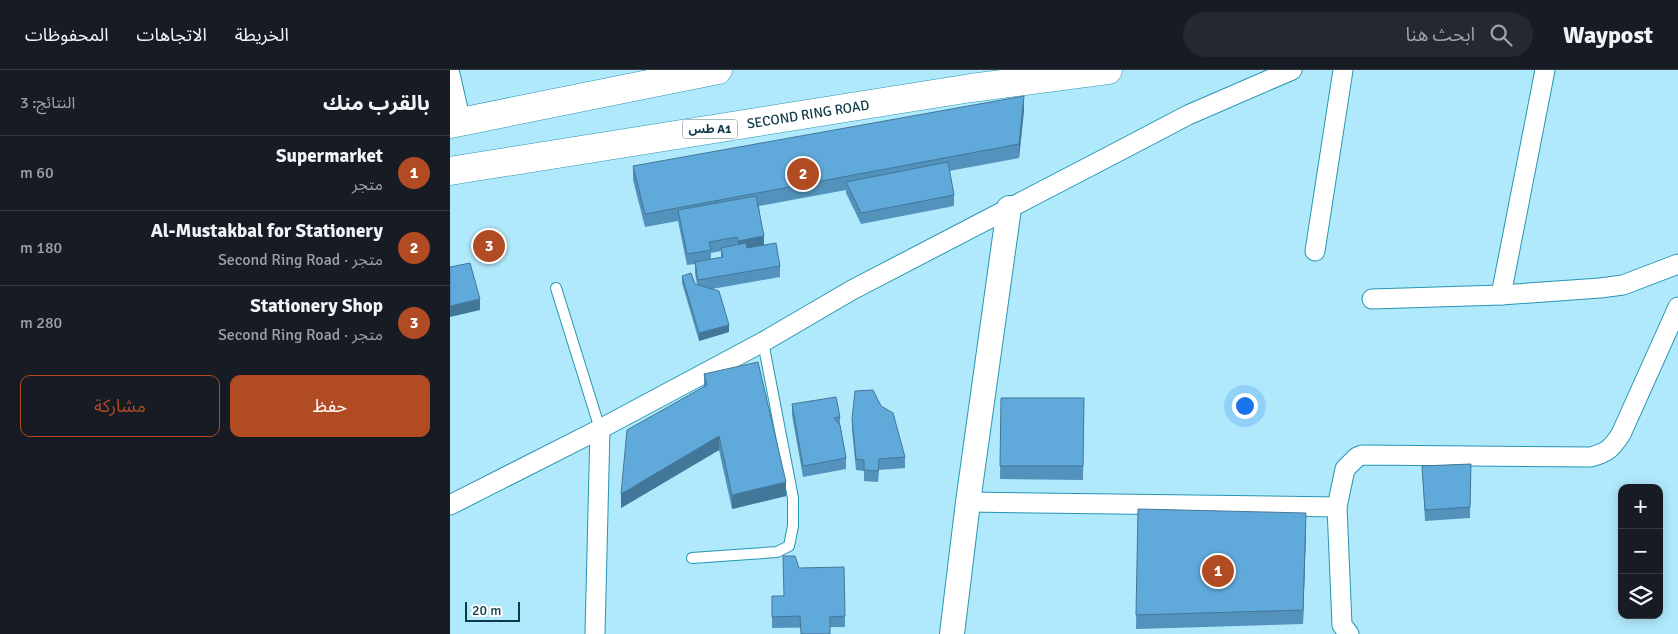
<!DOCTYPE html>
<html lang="ar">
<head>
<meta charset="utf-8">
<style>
	:root { --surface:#171b24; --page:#242831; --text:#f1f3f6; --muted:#9ea1a6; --line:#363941; --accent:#b14b23 }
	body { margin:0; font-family:Signika,"Noto Sans Arabic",sans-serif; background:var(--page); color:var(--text); direction:rtl }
	.controls { position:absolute; right:15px; bottom:15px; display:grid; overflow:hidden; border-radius:10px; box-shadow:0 2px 12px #0003 }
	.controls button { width:45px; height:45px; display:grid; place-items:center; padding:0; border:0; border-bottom:1px solid var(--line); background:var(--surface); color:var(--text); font:25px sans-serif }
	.scale { position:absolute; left:15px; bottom:12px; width:55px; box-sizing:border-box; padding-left:5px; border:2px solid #0d3a47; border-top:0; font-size:14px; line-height:18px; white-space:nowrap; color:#0d3a47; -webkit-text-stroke:4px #fff; paint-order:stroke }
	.you { position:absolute; left:794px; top:335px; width:18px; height:18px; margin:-12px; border:4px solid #fff; border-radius:50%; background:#1a73e8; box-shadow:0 0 0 8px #1a73e833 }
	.badge { display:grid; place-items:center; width:32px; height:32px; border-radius:50%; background:var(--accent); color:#fff; font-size:16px; font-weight:700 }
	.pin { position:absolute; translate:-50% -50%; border:2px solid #fff; box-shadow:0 1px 5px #0006 }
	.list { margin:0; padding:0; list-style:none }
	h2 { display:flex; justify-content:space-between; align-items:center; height:65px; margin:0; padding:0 20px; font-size:21px }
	h2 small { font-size:16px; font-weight:400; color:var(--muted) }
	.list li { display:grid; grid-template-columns:32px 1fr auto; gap:15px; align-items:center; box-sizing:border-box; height:75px; padding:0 20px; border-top:1px solid var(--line) }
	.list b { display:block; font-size:19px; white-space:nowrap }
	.list p { margin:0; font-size:16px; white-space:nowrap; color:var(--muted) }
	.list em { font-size:16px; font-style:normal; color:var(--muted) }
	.actions { display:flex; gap:10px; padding:15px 20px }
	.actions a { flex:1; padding:11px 0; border:1px solid var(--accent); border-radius:10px; text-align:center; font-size:18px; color:var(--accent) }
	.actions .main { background:var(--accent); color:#fff }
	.icon { flex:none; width:28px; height:28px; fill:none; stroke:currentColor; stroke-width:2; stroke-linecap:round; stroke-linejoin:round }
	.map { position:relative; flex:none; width:1228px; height:564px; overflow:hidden; direction:ltr }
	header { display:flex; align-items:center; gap:30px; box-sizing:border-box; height:70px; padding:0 25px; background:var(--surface); border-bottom:1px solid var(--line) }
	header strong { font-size:24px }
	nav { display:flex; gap:28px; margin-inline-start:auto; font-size:18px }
	.search { width:350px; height:45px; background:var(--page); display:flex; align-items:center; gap:12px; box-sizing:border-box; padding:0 18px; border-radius:28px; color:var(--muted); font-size:19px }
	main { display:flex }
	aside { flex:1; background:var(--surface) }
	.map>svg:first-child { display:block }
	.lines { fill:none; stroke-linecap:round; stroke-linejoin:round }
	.service-casing { stroke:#2695b3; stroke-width:12 }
	.minor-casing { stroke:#2695b3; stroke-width:21 }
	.tertiary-casing { stroke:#2695b3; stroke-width:26 }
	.trunk-casing { stroke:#2695b3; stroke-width:29 }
	.service { stroke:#fff; stroke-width:10 }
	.minor { stroke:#fff; stroke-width:19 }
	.tertiary { stroke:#fff; stroke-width:24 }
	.trunk { stroke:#fff; stroke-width:28 }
	.wall { fill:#5392bc; fill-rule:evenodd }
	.shaded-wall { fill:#437799 }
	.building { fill:#60aadb; stroke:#437799 }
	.labels { text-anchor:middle; stroke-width:4; stroke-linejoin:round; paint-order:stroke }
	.shield { fill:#fff; stroke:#56757e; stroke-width:1 }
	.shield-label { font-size:12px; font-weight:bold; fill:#0d3a47 }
	.street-label { font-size:14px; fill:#0d3a47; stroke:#fff }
</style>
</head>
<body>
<header>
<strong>Waypost</strong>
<div class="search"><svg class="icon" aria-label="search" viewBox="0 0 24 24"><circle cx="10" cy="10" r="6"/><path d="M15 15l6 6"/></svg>ابحث هنا</div>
<nav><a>الخريطة</a><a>الاتجاهات</a><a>المحفوظات</a></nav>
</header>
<main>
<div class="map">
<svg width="1228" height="564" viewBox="0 0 1228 564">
	<rect width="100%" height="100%" fill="#b1e9fc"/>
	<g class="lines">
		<g class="service-casing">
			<g id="service">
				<polyline points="106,218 150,359"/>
				<polyline points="242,488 327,482 339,476 343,456 343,428 313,272"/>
			</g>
		</g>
		<g class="minor-casing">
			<g id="minor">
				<polyline points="0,4 11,52"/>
				<polyline points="865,181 893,0"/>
				<polyline points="1051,225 1095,0"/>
				<polyline points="922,229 1051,225 1150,218 1173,215 1228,194"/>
				<polyline points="518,432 887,437"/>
				<polyline points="0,435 150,359 313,272 402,220 677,77 738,45 842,0"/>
				<polyline points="145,564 150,359"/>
				<path d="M899 564 892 555 887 437 895 399 907 387 912 385 1141 387C1158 382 1161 379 1171 364L1228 237"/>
			</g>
		</g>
		<g class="tertiary-casing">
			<polyline id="tertiary" points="502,564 518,432 559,138"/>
		</g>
		<g class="trunk-casing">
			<g id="trunk">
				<polyline points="0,54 268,0"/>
				<polyline points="0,101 521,18 658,0"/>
			</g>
		</g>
		<use href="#service" class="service"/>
		<use href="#minor" class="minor"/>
		<use href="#tertiary" class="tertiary"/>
		<use href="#trunk" class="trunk"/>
	</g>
	<g class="wall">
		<path d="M574 40 569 88 499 101 504 125V136L411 154 396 123V120L309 136 314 175 330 196V207L262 219 279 262 249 271 232 213V206L245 214 247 215 245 203V194L237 195 228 151 195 157 183 110V96ZM271 181V187L261 189V183Z"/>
		<polygon points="254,304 336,426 282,439 269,380 171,438 254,316"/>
		<polygon points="551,328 634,328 633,410 550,409"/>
		<polygon points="342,334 390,347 390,354 396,388 396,399 353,407 342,345"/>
		<polygon points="402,349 455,387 455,398 429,400 428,412 414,411 414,401 406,400 402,360"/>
		<polygon points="1021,394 1020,448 975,451 972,396"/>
		<polygon points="688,439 856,457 853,554 686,559"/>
		<polygon points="349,498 395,546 395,557 322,558 322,526 333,526"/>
	</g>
	<g class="shaded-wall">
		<polygon points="574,26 574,40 569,88 569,74"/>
		<polygon points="314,166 314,177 288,182 288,171"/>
		<polygon points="30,229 30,240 0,247 0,236"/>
		<polygon points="279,255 279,262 249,271 249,263"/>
		<polygon points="269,366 269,380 171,438 171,424"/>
		<polygon points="336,412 336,426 282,439 282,425"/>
		<polygon points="856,443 856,457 853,554 853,540"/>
	</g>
	<g class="building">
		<polygon points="574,26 569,74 195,144 183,96"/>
		<polygon points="498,92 504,125 411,143 396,112"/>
		<polygon points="306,126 314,166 288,171 287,167 259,172 261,180 237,184 228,140"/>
		<polygon points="296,173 297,178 326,173 330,196 248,210 245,192 273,187 271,178"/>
		<polygon points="20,193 30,229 0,236 0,197"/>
		<polygon points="241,203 245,214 269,221 279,255 249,263 232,206"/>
		<polygon points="308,292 336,412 282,425 269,366 171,424 177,360 257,315 254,304"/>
		<polygon points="423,320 431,336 443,343 455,387 429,389 428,401 414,400 414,390 406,389 402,349 405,321"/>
		<polygon points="386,327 390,347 384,348 390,355 396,388 353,396 342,334"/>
		<polygon points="551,328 634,328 633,396 550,396"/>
		<polygon points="1021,394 1020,437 975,440 972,396"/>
		<polygon points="688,439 856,443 853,540 686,545"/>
		<polygon points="333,486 345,486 349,498 394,497 395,546 380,547 380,564 351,564 350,546 322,547 322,526 334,526"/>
	</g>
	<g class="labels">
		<rect class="shield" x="232.5" y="49.5" width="55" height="19" rx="4"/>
		<g class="shield-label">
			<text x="260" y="63">طس A1</text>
		</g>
		<g class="street-label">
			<text transform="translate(358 44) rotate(-9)" y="5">SECOND RING ROAD</text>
		</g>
	</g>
</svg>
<div class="controls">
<button>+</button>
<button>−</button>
<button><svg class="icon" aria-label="layers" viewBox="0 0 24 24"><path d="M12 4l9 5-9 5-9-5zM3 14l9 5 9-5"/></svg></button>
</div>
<div class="scale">20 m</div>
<div class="you"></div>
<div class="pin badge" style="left:768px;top:501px">1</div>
<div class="pin badge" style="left:353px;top:104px">2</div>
<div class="pin badge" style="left:39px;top:176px">3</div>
</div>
<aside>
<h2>بالقرب منك<small>النتائج: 3</small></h2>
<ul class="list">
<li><span class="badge">1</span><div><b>Supermarket</b><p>متجر</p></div><em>60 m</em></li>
<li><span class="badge">2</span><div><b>Al-Mustakbal for Stationery</b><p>متجر · Second Ring Road</p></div><em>180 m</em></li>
<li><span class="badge">3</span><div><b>Stationery Shop</b><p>متجر · Second Ring Road</p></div><em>280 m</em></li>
</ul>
<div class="actions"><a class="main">حفظ</a><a>مشاركة</a></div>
</aside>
</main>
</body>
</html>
